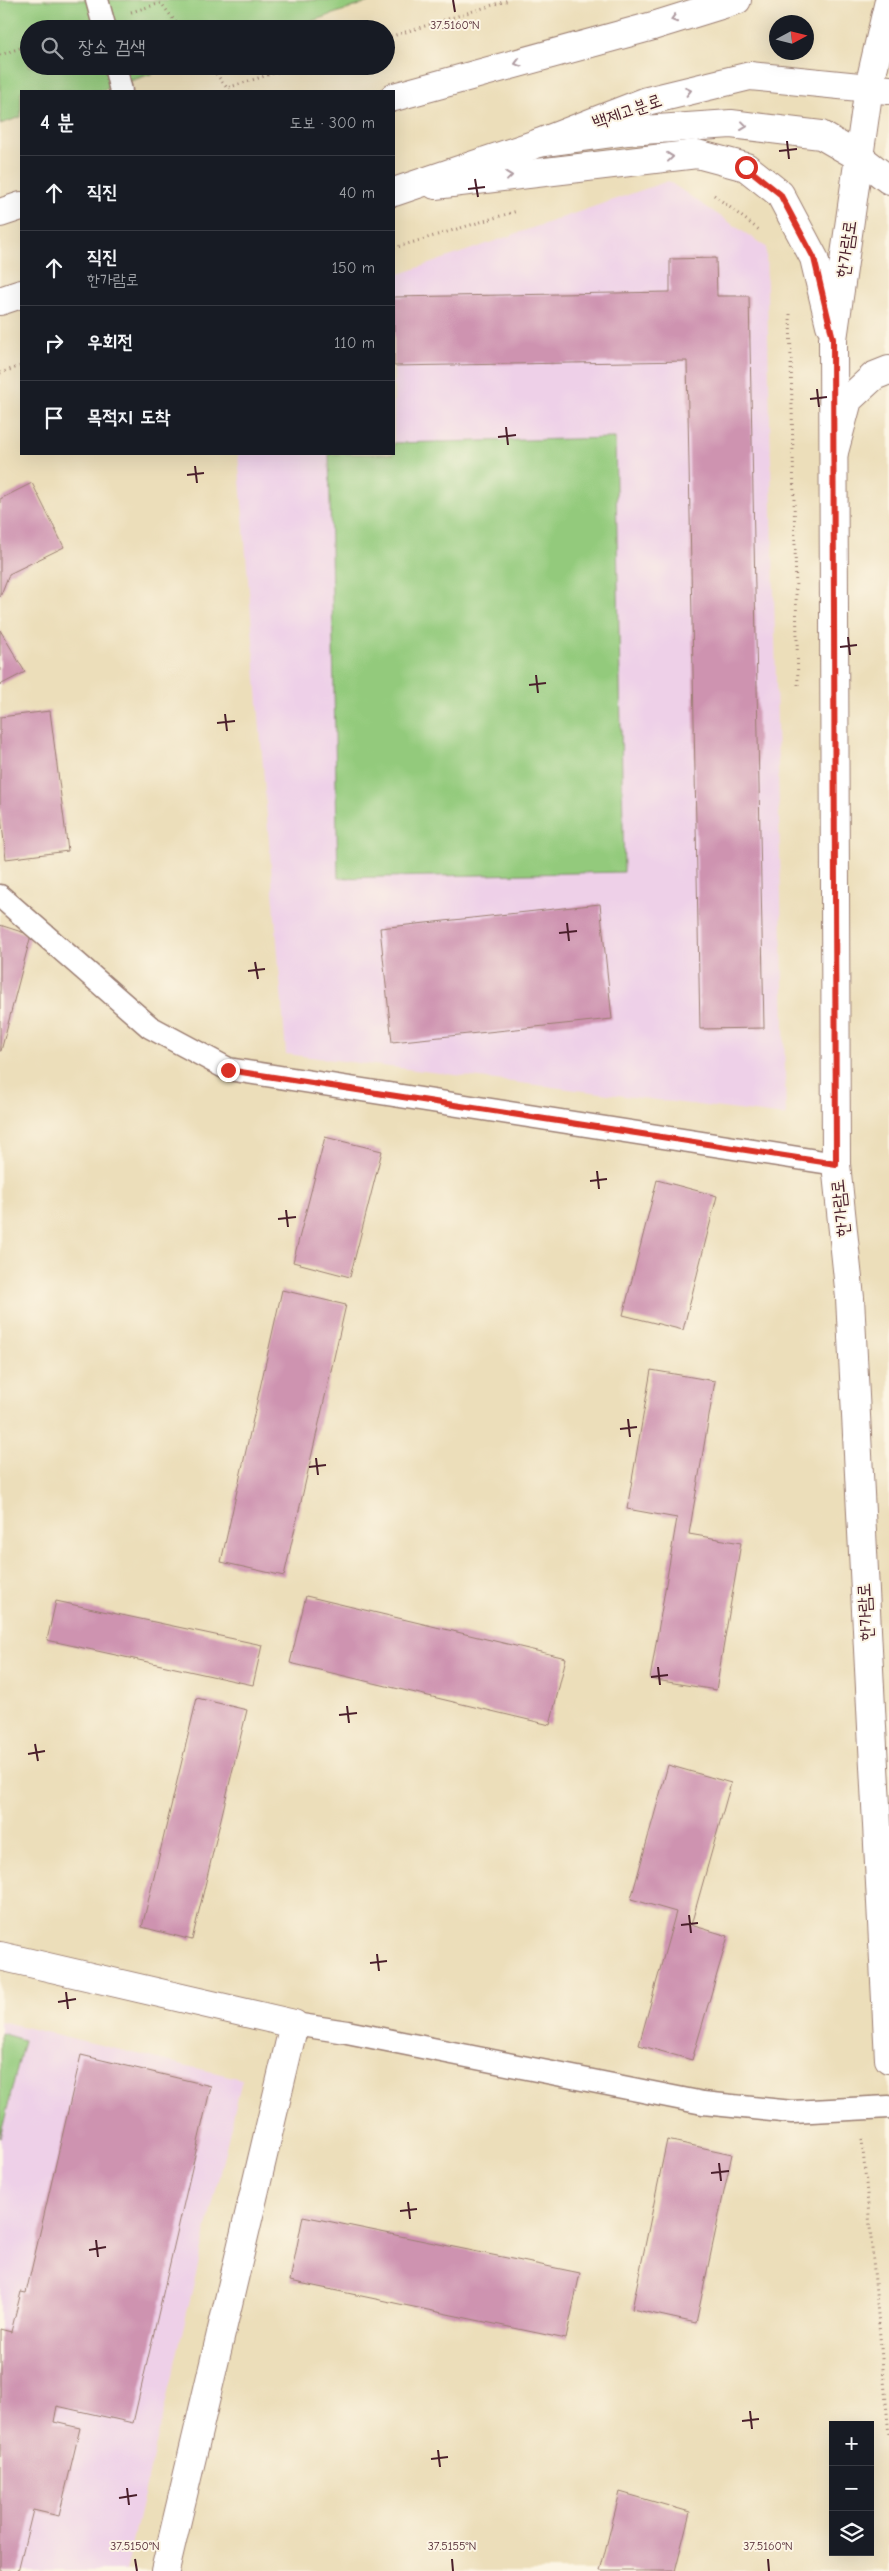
<!DOCTYPE html>
<html lang="ko">
<head>
<meta charset="utf-8">
<style>
	:root { --surface:#171b24; --page:#20242c; --text:#f1f3f6; --muted:#9ea1a6; --line:#363941 }
	body { margin:0; font-family:"Comic Neue","Poor Story",sans-serif; background:var(--page); color:var(--text) }
	.controls { position:absolute; right:15px; bottom:15px; display:grid; overflow:hidden; border-radius:0px; box-shadow:0 5px 20px #0002 }
	.controls button { width:45px; height:45px; display:grid; place-items:center; padding:0; border:0; border-bottom:1px solid var(--line); background:var(--surface); color:var(--text); font:25px sans-serif }
	.compass { position:absolute; left:769px; top:15px; width:45px; height:45px; border-radius:50%; background:var(--surface); box-shadow:0 5px 20px #0002; rotate:83deg }
	.stop { position:absolute; width:15px; height:15px; margin:-11px; border:4px solid #d93025; border-radius:50%; background:#fff }
	.stop.end { background:#d93025; border-color:#fff; box-shadow:0 1px 5px #0008 }
	.list { margin:0; padding:0; list-style:none }
	h2 { display:flex; justify-content:space-between; align-items:center; height:65px; margin:0; padding:0 20px; font-size:21px }
	h2 small { font-size:16px; font-weight:400; color:var(--muted) }
	.list li { display:grid; grid-template-columns:32px 1fr auto; gap:15px; align-items:center; box-sizing:border-box; height:75px; padding:0 20px; border-top:1px solid var(--line) }
	.list b { display:block; font-size:19px; white-space:nowrap }
	.list p { margin:0; font-size:16px; white-space:nowrap; color:var(--muted) }
	.list em { font-size:16px; font-style:normal; color:var(--muted) }
	.icon { flex:none; width:28px; height:28px; fill:none; stroke:currentColor; stroke-width:2; stroke-linecap:round; stroke-linejoin:round }
	.map { position:relative; flex:none; width:889px; height:2571px; overflow:hidden }
	.search { position:absolute; background:var(--surface); box-shadow:0 5px 20px #0002; left:20px; top:20px; width:375px; height:55px; display:flex; align-items:center; gap:12px; box-sizing:border-box; padding:0 18px; border-radius:28px; color:var(--muted); font-size:19px }
	.panel { position:absolute; background:var(--surface); box-shadow:0 5px 20px #0002; left:20px; top:90px; width:375px; height:365px; border-radius:0px }
	.map>svg:first-child { display:block }
	.built { fill:#eed0e8 }
	.green { fill:#93ca7c; stroke:#6e7454 }
	.building { fill:#ce93b0 }
	.lines { fill:none; stroke-linecap:round; stroke-linejoin:round }
	.service-casing { stroke:#9b7e72; stroke-width:25 }
	.minor-casing { stroke:#9b7e72; stroke-width:30 }
	.tertiary-casing { stroke:#9b7e72; stroke-width:30 }
	.secondary-casing { stroke:#9b7e72; stroke-width:30 }
	.trunk-casing { stroke:#9b7e72; stroke-width:30 }
	.path { stroke:#9b7e72; stroke-width:3; stroke-dasharray:1 4; stroke-linecap:butt }
	.service { stroke:#fff; stroke-width:22 }
	.minor { stroke:#fff; stroke-width:28 }
	.tertiary { stroke:#fff; stroke-width:28 }
	.secondary { stroke:#fff; stroke-width:28 }
	.trunk { stroke:#fff; stroke-width:28 }
	.oneway { stroke:#ae9aa0 }
	.route { stroke:#d93025; stroke-width:6 }
	.ticks { fill:none; stroke:#4a1f2b; stroke-width:2 }
	.labels { text-anchor:middle; stroke-width:4; stroke-linejoin:round; paint-order:stroke }
	.street-label { font-size:18px; fill:#4a1f2b; stroke:#fcf5e5 }
	.ticks-label { font-size:12px; text-anchor:middle; fill:#4a1f2b; stroke:#fcf5e5; stroke-width:4; stroke-linejoin:round; paint-order:stroke }
</style>
</head>
<body>
<div class="map">
<svg width="889" height="2571" viewBox="0 0 889 2571">
	<rect width="100%" height="100%" fill="#fcf5e5"/>
	<filter id="ink" filterUnits="userSpaceOnUse"><feTurbulence type="fractalNoise" baseFrequency=".02" numOctaves="2"/><feDisplacementMap in="SourceGraphic" scale="10" xChannelSelector="R" yChannelSelector="G"/><feConvolveMatrix kernelMatrix="1 2 1 2 8 2 1 2 1" color-interpolation-filters="sRGB"/></filter>
	<filter id="wash" filterUnits="userSpaceOnUse"><feTurbulence type="fractalNoise" baseFrequency=".0096" numOctaves="4" result="noise"/><feDisplacementMap in="SourceGraphic" scale="20" xChannelSelector="R" yChannelSelector="G"/><feGaussianBlur stdDeviation="1.12" result="paint"/><feColorMatrix in="noise" values="0 0 0 0 0 0 0 0 0 0 0 0 0 0 0 0 0 1.4 0 .05"/><feComposite in="paint" operator="in"/></filter>
	<g filter="url(#wash)">
		<rect width="100%" height="100%" fill="#ecdeba"/>
		<g class="built">
			<polygon points="668,181 766,247 786,1116 286,1054 238,454 394,454 394,276"/>
			<polygon points="0,2021 242,2079 126,2571 0,2571"/>
		</g>
		<g class="green">
			<polygon points="0,0 375,0 288,29 29,29 29,66 175,66 100,91 21,91 21,117 0,124"/>
			<polygon points="615,438 624,872 338,878 329,454 394,454 394,443"/>
			<polygon points="0,2033 24,2040 0,2138"/>
		</g>
		<g id="blocks">
			<g class="building">
				<polygon points="716,258 717,296 749,296 764,1028 700,1029 687,361 394,366 394,297 670,292 670,259"/>
				<polygon points="32,483 64,547 9,574 0,597 0,499"/>
				<polygon points="0,630 25,672 0,685"/>
				<polygon points="50,711 68,851 6,859 0,808 0,717"/>
				<polygon points="600,904 612,1019 392,1042 380,928"/>
				<polygon points="0,925 31,935 1,1051 0,1051"/>
				<polygon points="325,1137 382,1151 350,1277 293,1262"/>
				<polygon points="657,1180 717,1196 683,1330 623,1315"/>
				<polygon points="282,1290 346,1305 284,1576 221,1562"/>
				<polygon points="651,1370 715,1381 689,1534 741,1543 716,1690 650,1679 677,1518 627,1509"/>
				<polygon points="306,1596 566,1658 550,1725 290,1663"/>
				<polygon points="56,1601 262,1645 253,1685 47,1640"/>
				<polygon points="197,1698 247,1710 192,1940 142,1927"/>
				<polygon points="668,1765 731,1783 691,1925 728,1936 692,2060 639,2045 676,1912 631,1899"/>
				<polygon points="81,2055 211,2086 133,2423 57,2406 54,2422 80,2428 59,2516 33,2510 18,2571 0,2571 0,2329 11,2332 21,2292 26,2293"/>
				<polygon points="667,2140 732,2154 696,2323 632,2309"/>
				<polygon points="303,2216 580,2273 566,2339 290,2281"/>
				<polygon points="620,2492 690,2512 675,2571 600,2571"/>
			</g>
		</g>
	</g>
	<g filter="url(#ink)">
		<use href="#blocks" fill-opacity="0" stroke="#9b7e72" stroke-width="1"/>
		<g class="lines">
			<g class="service-casing">
				<g id="service">
					<polyline points="97,0 105,29"/>
					<polyline points="115,66 121,91"/>
					<polyline points="0,896 150,1027 228,1069 836,1164"/>
					<polyline points="294,2024 347,2032 703,2103 792,2112 889,2107"/>
				</g>
			</g>
			<g class="minor-casing">
				<polyline id="minor" points="0,1956 294,2024 165,2571"/>
			</g>
			<g class="tertiary-casing">
				<g id="tertiary">
					<polyline points="869,87 833,339 836,1164 850,1298 889,2059"/>
					<polyline points="435,185 697,154 746,167 780,194 814,258 830,325"/>
				</g>
			</g>
			<g class="secondary-casing">
				<g id="secondary">
					<polyline points="394,97 653,26 737,0"/>
					<polyline points="394,192 539,143 647,101 750,76 889,90"/>
					<polyline points="0,213 21,206"/>
					<polyline points="0,301 21,294"/>
				</g>
			</g>
			<g class="trunk-casing">
				<g id="trunk">
					<polyline points="869,87 889,1"/>
					<polyline points="539,143 628,131 731,124 821,135 859,157 889,180"/>
					<polyline points="834,452 848,400 874,376 889,370"/>
				</g>
			</g>
			<g class="path">
				<polyline points="131,12 161,3 181,29"/>
				<polyline points="386,38 509,0"/>
				<polyline points="0,55 29,45"/>
				<polyline points="210,66 227,88 296,66"/>
				<polyline points="714,195 759,230"/>
				<polyline points="394,248 517,211"/>
				<polyline points="790,314 798,685"/>
				<polyline points="0,373 21,366"/>
				<polyline points="862,2139 889,2435"/>
			</g>
			<use href="#service" class="service"/>
			<use href="#minor" class="minor"/>
			<use href="#tertiary" class="tertiary"/>
			<use href="#secondary" class="secondary"/>
			<use href="#trunk" class="trunk"/>
		</g>
		<defs><path id="oneway-chevron" d="M-2-3.5L2.5 0L-2 3.5" fill="none" stroke-width="1.6" stroke-linecap="round" stroke-linejoin="round" transform="scale(1.25)"/></defs>
		<g class="oneway">
			<use href="#oneway-chevron" transform="translate(674 19) rotate(163)"/>
			<use href="#oneway-chevron" transform="translate(518 63) rotate(165)"/>
			<use href="#oneway-chevron" transform="translate(688 91) rotate(-13)"/>
			<use href="#oneway-chevron" transform="translate(744 126) rotate(7)"/>
			<use href="#oneway-chevron" transform="translate(670 157) rotate(-6)"/>
			<use href="#oneway-chevron" transform="translate(509 176) rotate(-7)"/>
		</g>
	</g>
	<g class="lines" filter="url(#ink)">
		<polyline class="route" points="228,1070 836,1164 833,339 814,258 780,194 746,167"/>
	</g>
	<path class="ticks" d="M453 0 455 12M787 141 789 159M779 151 797 149M475 179 478 197M468 189 485 187M817 389 819 407M810 399 827 397M506 427 508 445M498 437 516 435M195 466 197 483M187 475 204 473M848 637 850 655M840 647 857 645M536 675 538 693M529 685 546 683M225 714 227 731M217 723 235 721M567 923 569 941M559 933 577 931M255 962 258 979M248 971 265 969M597 1171 599 1189M590 1181 607 1179M286 1210 288 1227M278 1219 296 1217M628 1419 630 1437M620 1429 637 1427M316 1458 318 1475M309 1467 326 1465M658 1667 660 1685M651 1677 668 1675M347 1706 349 1723M339 1715 357 1713M35 1744 38 1761M28 1754 45 1751M689 1915 691 1933M681 1925 698 1923M377 1954 379 1971M370 1963 387 1961M66 1992 68 2009M58 2002 76 1999M719 2163 721 2181M711 2173 729 2171M408 2202 410 2219M400 2211 417 2209M96 2240 98 2257M89 2250 106 2247M750 2411 752 2429M742 2421 759 2419M438 2450 440 2467M431 2459 448 2457M127 2488 129 2505M119 2498 137 2495M135 2559 137 2571M452 2559 453 2571M768 2559 769 2571"/>
	<g class="labels">
		<g class="street-label">
			<text transform="translate(627 111) rotate(-19)" y="6">백제고분로</text>
			<text transform="translate(846 249) rotate(-82)" y="6">한가람로</text>
			<text transform="translate(840 1208) rotate(-96)" y="6">한가람로</text>
			<text transform="translate(865 1612) rotate(-93)" y="6">한가람로</text>
		</g>
	</g>
	<g class="ticks-label">
		<text x="455" y="29">37.5160°N</text>
		<text x="135" y="2550">37.5150°N</text>
		<text x="452" y="2550">37.5155°N</text>
		<text x="768" y="2550">37.5160°N</text>
	</g>
</svg>
<div class="controls">
<button>+</button>
<button>−</button>
<button><svg class="icon" aria-label="layers" viewBox="0 0 24 24"><path d="M12 4l9 5-9 5-9-5zM3 14l9 5 9-5"/></svg></button>
</div>
<svg class="compass" viewBox="-18 -18 36 36"><path d="M0-13l5 13h-10z" fill="#e53935"/><path d="M0 13l5-13h-10z" fill="#9ea1a6"/></svg>
<div class="stop" style="left:746px;top:167px"></div>
<div class="stop end" style="left:228px;top:1070px"></div>
<div class="search"><svg class="icon" aria-label="search" viewBox="0 0 24 24"><circle cx="10" cy="10" r="6"/><path d="M15 15l6 6"/></svg>장소 검색</div>
<section class="panel">
<h2>4 분<small>도보 · 300 m</small></h2>
<ul class="list">
<li><svg class="icon" aria-label="ahead" viewBox="0 0 24 24"><path d="M12 20V5M6 11l6-6 6 6"/></svg><div><b>직진</b></div><em>40 m</em></li>
<li><svg class="icon" aria-label="ahead" viewBox="0 0 24 24"><path d="M12 20V5M6 11l6-6 6 6"/></svg><div><b>직진</b><p>한가람로</p></div><em>150 m</em></li>
<li><svg class="icon" aria-label="right" viewBox="0 0 24 24"><path d="M7 20v-9h11M14 6l5 5-5 5"/></svg><div><b>우회전</b></div><em>110 m</em></li>
<li><svg class="icon" aria-label="arrive" viewBox="0 0 24 24"><path d="M6 21V4h12l-3 4 3 4H6"/></svg><div><b>목적지 도착</b></div></li>
</ul>
</section>
</div>
</body>
</html>
